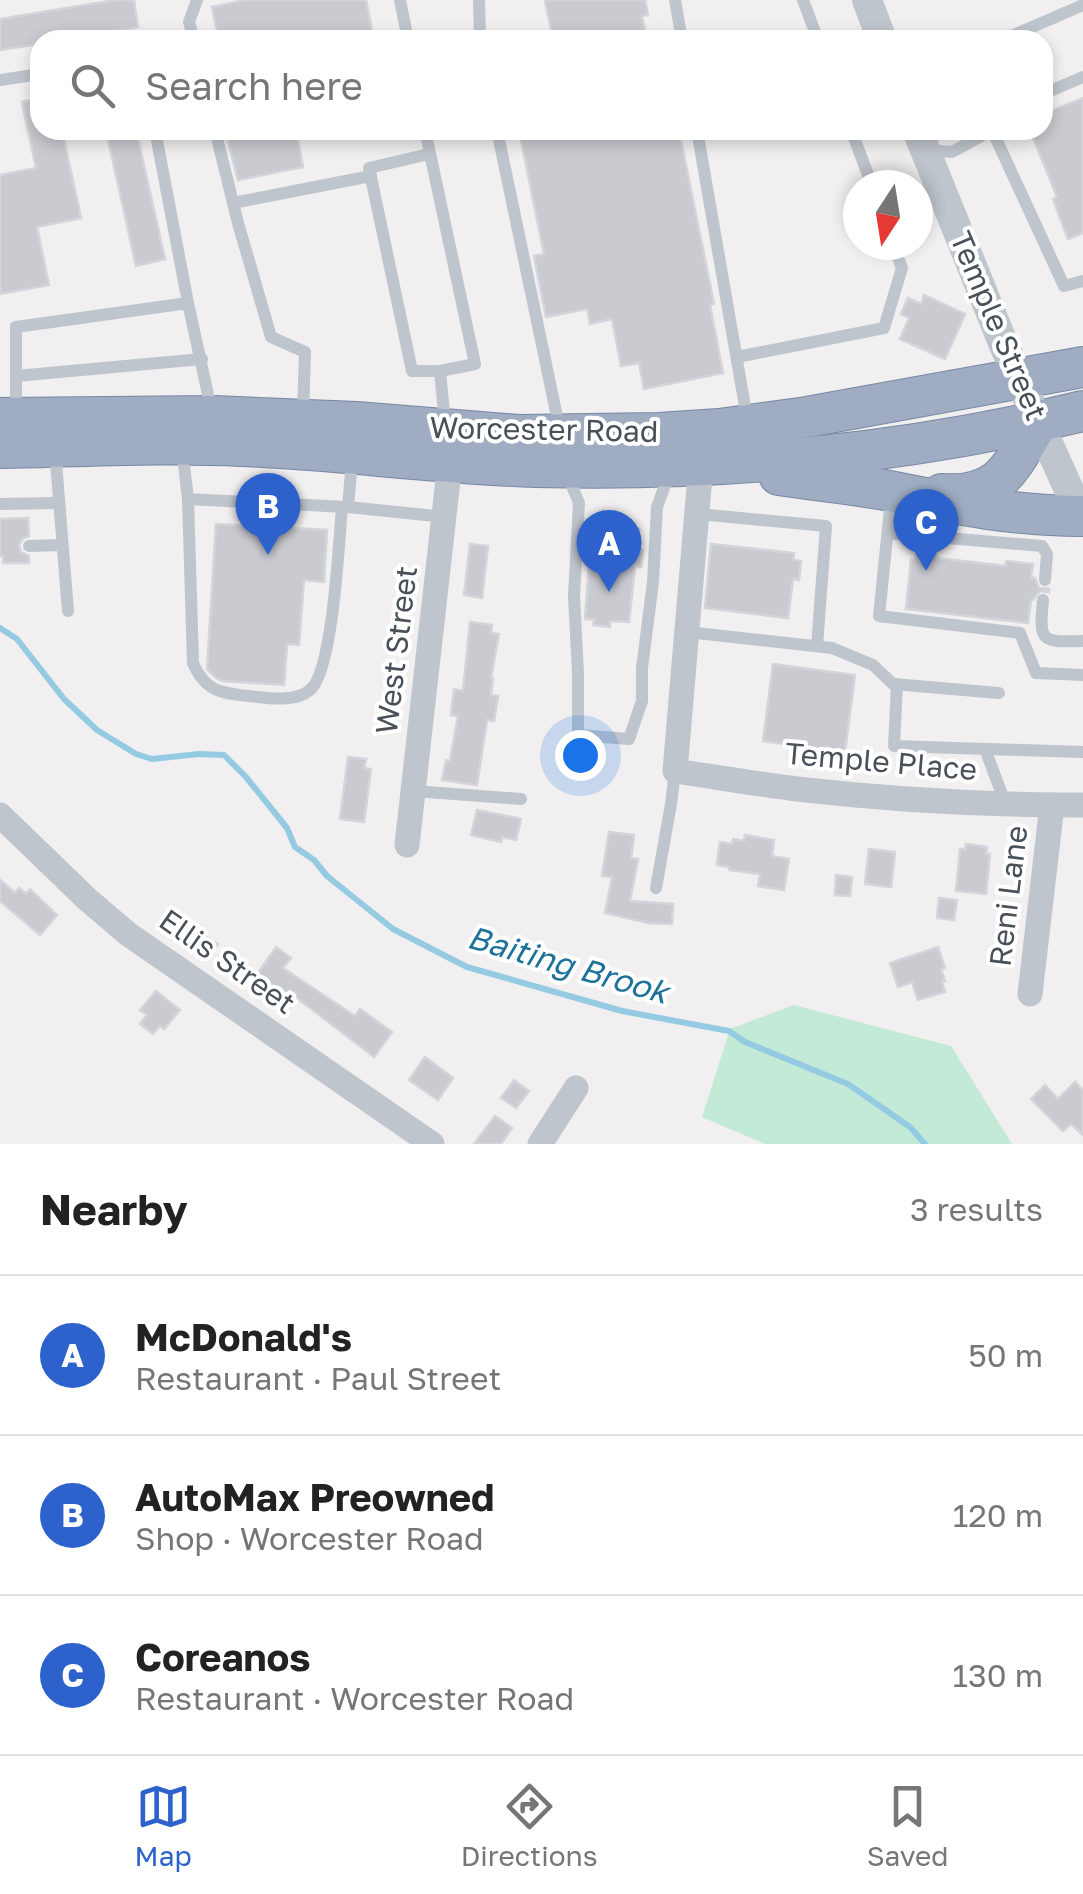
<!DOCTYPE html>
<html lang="en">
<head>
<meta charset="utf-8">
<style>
	:root { --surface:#fff; --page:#f2f2f2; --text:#222; --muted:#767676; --line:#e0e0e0; --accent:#2d62cd }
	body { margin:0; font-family:"Golos Text",sans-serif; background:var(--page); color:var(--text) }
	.compass { position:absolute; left:843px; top:170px; width:90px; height:90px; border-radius:50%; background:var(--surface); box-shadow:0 5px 15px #0003; rotate:192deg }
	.you { position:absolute; left:580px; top:755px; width:35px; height:35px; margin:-25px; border:8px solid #fff; border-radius:50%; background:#1a73e8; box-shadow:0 0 0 15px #1a73e833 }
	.badge { display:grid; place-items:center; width:65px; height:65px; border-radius:50%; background:var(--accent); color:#fff; font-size:32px; font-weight:700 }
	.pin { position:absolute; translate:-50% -82px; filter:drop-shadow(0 2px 5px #0008) }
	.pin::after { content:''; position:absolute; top:52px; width:35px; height:30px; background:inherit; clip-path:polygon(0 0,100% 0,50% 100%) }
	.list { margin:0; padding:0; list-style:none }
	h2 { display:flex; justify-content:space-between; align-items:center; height:130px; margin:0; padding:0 40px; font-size:42px }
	h2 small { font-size:32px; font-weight:400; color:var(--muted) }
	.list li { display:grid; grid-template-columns:65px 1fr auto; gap:30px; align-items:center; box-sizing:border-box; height:160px; padding:0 40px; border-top:2px solid var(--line) }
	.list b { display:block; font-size:38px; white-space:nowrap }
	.list p { margin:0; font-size:32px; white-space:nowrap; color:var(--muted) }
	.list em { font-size:32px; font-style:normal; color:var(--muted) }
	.icon { flex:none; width:55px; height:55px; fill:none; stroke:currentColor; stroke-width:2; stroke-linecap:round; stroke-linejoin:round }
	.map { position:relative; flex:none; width:1083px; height:1144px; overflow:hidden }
	.search { position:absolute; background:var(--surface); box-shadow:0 5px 15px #0003; left:30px; right:30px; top:30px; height:110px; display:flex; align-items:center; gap:25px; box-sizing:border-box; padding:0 35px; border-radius:30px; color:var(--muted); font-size:38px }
	.sheet { height:610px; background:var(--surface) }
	nav { display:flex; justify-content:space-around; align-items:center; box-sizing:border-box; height:140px; border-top:2px solid var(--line); background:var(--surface); font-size:28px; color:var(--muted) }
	nav a { display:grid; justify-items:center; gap:5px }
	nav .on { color:var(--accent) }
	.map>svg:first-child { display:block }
	.green { fill:#c2ead6 }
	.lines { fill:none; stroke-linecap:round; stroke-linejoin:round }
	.stream { stroke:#94cae2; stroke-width:6 }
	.building { fill:#c9cbd1; stroke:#d4d5da; stroke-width:2.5 }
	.trunk-casing { stroke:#7788a4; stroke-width:42 }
	.service { stroke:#bfc5cc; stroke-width:12 }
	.minor { stroke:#bfc5cc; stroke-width:25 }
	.tertiary { stroke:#bfc5cc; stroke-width:30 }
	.trunk { stroke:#9facc2; stroke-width:40 }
	.labels { text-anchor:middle; stroke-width:8; stroke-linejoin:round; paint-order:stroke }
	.street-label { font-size:30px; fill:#49505a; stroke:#fff }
	.water-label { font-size:32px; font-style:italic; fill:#1c729a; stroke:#fff }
</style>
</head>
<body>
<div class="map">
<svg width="1083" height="1144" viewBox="0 0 1083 1144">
	<rect width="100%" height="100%" fill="#f1efef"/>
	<polygon class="green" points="794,1005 951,1046 1012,1144 765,1144 702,1117 730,1029"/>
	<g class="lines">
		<polyline class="stream" points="0,628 17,639 64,699 97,730 136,754 152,759 199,754 224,755 246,777 287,828 295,847 314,860 327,876 393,929 467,967 622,1011 729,1031 745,1042 848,1084 910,1127 925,1144"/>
	</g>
	<g class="building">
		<polygon points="115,0 134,0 138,27 62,40 40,40 40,44 0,50 0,19"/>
		<polygon points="245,0 366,0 374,40 219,40 212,7"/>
		<polygon points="545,0 645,0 648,15 642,16 647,40 553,40"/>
		<polygon points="40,98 40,130 62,130 81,218 37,227 49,285 0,294 0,175 36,168 22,102"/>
		<polygon points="1083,98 1083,233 1068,239 1053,199 1057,197 1030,130 1043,130 1043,114"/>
		<polygon points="106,130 136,130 165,259 136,266"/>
		<polygon points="225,130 296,130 303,167 238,180"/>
		<polygon points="519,130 679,130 714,304 710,305 723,373 644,389 639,363 621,366 612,319 590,324 587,309 546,317 534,256 544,254"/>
		<polygon points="924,295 965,314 945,359 900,339 909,318 901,314 908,298 921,304"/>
		<polygon points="28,518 29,536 23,538 19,545 21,552 29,556 29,563 3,563 3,556 0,556 0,519"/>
		<polygon points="216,524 327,530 324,582 304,580 299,645 287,644 284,685 222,681 215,677 207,669"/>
		<polygon points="592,525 639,529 637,549 643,550 641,567 635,566 629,622 610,621 610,627 593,625 594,619 585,619"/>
		<polygon points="470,544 488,546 482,598 464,595"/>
		<polygon points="711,544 794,553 793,560 801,561 799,580 793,579 788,618 705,608"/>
		<polygon points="916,553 937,555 937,558 1006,566 1006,561 1033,564 1031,578 1035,578 1039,588 1049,589 1049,592 1040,591 1033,600 1031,600 1028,623 906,609 911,560 915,560"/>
		<polygon points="470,622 492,625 491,633 499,634 491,678 493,678 491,695 498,696 494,721 487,720 477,785 442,780 446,760 450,761 458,716 451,715 454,689 463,691"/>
		<polygon points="773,664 855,675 845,752 763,741"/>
		<polygon points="348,757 366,759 364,768 371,769 364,822 340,819"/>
		<polygon points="477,810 521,819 516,840 502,837 501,842 471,835"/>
		<polygon points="609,832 634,835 631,858 638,859 630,901 673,904 672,924 649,923 605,913 612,877 602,876"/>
		<polygon points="745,835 774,840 772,856 789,859 784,890 758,886 760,874 729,870 729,867 717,865 720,842 732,844 733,839 744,841"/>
		<polygon points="966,844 987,847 986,854 990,854 986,894 956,891 960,849 965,849"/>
		<polygon points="869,849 895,852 891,887 865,884"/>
		<polygon points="836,875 852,877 850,896 835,895"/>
		<polygon points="0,880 15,893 19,888 26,894 30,889 57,915 40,935 0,901"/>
		<polygon points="939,898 957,900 954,920 937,918"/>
		<polygon points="190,926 218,944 207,959 180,940"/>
		<polygon points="276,947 291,958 283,968 355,1016 360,1009 392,1032 374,1057 297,998 291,1006 253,980"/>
		<polygon points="938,947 945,968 941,969 945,981 942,982 945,992 918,1000 912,982 898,987 890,963"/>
		<polygon points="156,991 180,1010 164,1029 160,1026 153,1034 140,1024 147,1015 140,1010"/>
		<polygon points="425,1057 453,1078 438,1100 409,1080"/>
		<polygon points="514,1080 529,1091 516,1108 501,1098"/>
		<polygon points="1075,1082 1083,1090 1083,1135 1071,1124 1063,1131 1031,1099 1045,1085 1058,1099"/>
		<polygon points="495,1116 512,1128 501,1144 474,1144"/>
	</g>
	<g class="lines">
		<g class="trunk-casing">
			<g id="trunk">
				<polyline points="0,418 213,416 356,422 519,435 659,433 719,429 807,417 1083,367"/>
				<path d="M0 448C80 447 161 442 242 446 340 450 438 464 536 467 718 472 906 454 1083 411"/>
				<path d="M779 475C818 481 857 484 895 492 959 505 1015 516 1081 516"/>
				<path d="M942 494C1002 498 1011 466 1038 422"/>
			</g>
		</g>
		<g class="service">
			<polyline points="400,0 408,40"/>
			<polyline points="479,0 480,40"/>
			<polyline points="675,0 682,40"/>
			<polyline points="803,0 818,40"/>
			<polyline points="194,40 189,22 197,0"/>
			<polyline points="1002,40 1083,5"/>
			<polyline points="0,80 40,74"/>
			<polyline points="1043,94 1083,77"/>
			<polyline points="155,130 188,303"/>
			<polyline points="215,130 238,223 271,337 305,352 303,414"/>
			<polyline points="425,130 475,364 440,371 445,423"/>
			<polyline points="497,130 560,431"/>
			<polyline points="697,130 747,418"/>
			<polyline points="851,130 872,185"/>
			<polyline points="943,130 933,137 925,150 952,152 983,135 984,130"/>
			<polyline points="992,130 1064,286 1083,281"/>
			<polyline points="429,154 369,168 412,371 440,371"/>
			<polyline points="233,203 371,176"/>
			<polyline points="737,357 884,328 902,268 893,245"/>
			<polyline points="16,376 202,359"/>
			<polyline points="16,415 16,327 188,303 212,413"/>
			<polyline points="182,448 188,499 346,507"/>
			<polyline points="55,450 68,611"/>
			<polyline points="352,460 348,507 445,517"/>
			<polyline points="567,474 579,503 574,596 578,673 578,735 629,739 642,701 642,668 653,582 657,507 669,474"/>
			<path d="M188 499 193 663C205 691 220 693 249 696 267 698 295 703 310 690 333 672 339 540 342 507"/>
			<polyline points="891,499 879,616 1020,633 1036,673 1083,675"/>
			<polyline points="0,504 58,503"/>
			<polyline points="698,514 826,526 817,646"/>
			<polyline points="888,533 1042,546 1047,554 1045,580"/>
			<polyline points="29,546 62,545"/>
			<path d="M1043 600C1039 643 1041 642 1083 641"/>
			<polyline points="687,632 832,648 873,665 893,684 999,693"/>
			<polyline points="897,684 894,746 1083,752"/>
			<polyline points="985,749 1006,805"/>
			<polyline points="414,791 521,799"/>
			<polyline points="656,888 671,804 675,771"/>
		</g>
		<g class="minor">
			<path d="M701 464 675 771C716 777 757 784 797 789 892 800 987 805 1083 805"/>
			<polyline points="0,815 87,899 128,934 432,1144"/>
			<polyline points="407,845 450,462"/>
			<polyline points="1030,994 1052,805"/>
			<polyline points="540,1144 576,1088"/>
		</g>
		<g class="tertiary">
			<polyline points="867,0 882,40"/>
			<polyline points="917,130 1003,343 1083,521"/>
		</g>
		<use href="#trunk" class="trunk"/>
	</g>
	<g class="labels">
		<g class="street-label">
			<text transform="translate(998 326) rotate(67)" y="10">Temple Street</text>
			<text transform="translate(544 430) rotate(1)" y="10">Worcester Road</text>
			<text transform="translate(397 650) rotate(-83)" y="10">West Street</text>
			<text transform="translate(881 762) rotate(5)" y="10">Temple Place</text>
			<text transform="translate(1009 896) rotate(-83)" y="10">Reni Lane</text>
			<text transform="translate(227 962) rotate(35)" y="10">Ellis Street</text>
		</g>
		<g class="water-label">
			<text transform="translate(568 965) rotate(16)" y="11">Baiting Brook</text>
		</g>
	</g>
</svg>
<svg class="compass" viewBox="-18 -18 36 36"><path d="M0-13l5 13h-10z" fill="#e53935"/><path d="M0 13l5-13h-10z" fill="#767676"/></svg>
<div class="you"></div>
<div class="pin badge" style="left:609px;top:592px">A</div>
<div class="pin badge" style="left:268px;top:555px">B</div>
<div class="pin badge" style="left:926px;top:571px">C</div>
<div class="search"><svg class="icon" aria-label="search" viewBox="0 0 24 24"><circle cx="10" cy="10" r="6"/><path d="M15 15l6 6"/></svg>Search here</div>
</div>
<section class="sheet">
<h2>Nearby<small>3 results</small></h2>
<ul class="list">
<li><span class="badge">A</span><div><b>McDonald's</b><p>Restaurant · Paul Street</p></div><em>50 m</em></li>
<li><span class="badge">B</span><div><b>AutoMax Preowned</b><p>Shop · Worcester Road</p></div><em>120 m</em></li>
<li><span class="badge">C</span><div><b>Coreanos</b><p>Restaurant · Worcester Road</p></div><em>130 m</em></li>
</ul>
</section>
<nav>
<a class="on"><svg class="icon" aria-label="map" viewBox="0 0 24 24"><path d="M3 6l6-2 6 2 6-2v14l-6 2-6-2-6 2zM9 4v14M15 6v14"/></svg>Map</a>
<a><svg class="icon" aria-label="directions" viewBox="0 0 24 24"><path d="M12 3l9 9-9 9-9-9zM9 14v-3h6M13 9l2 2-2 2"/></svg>Directions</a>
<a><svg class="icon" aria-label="saved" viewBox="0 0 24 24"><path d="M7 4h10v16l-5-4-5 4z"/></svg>Saved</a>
</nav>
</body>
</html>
